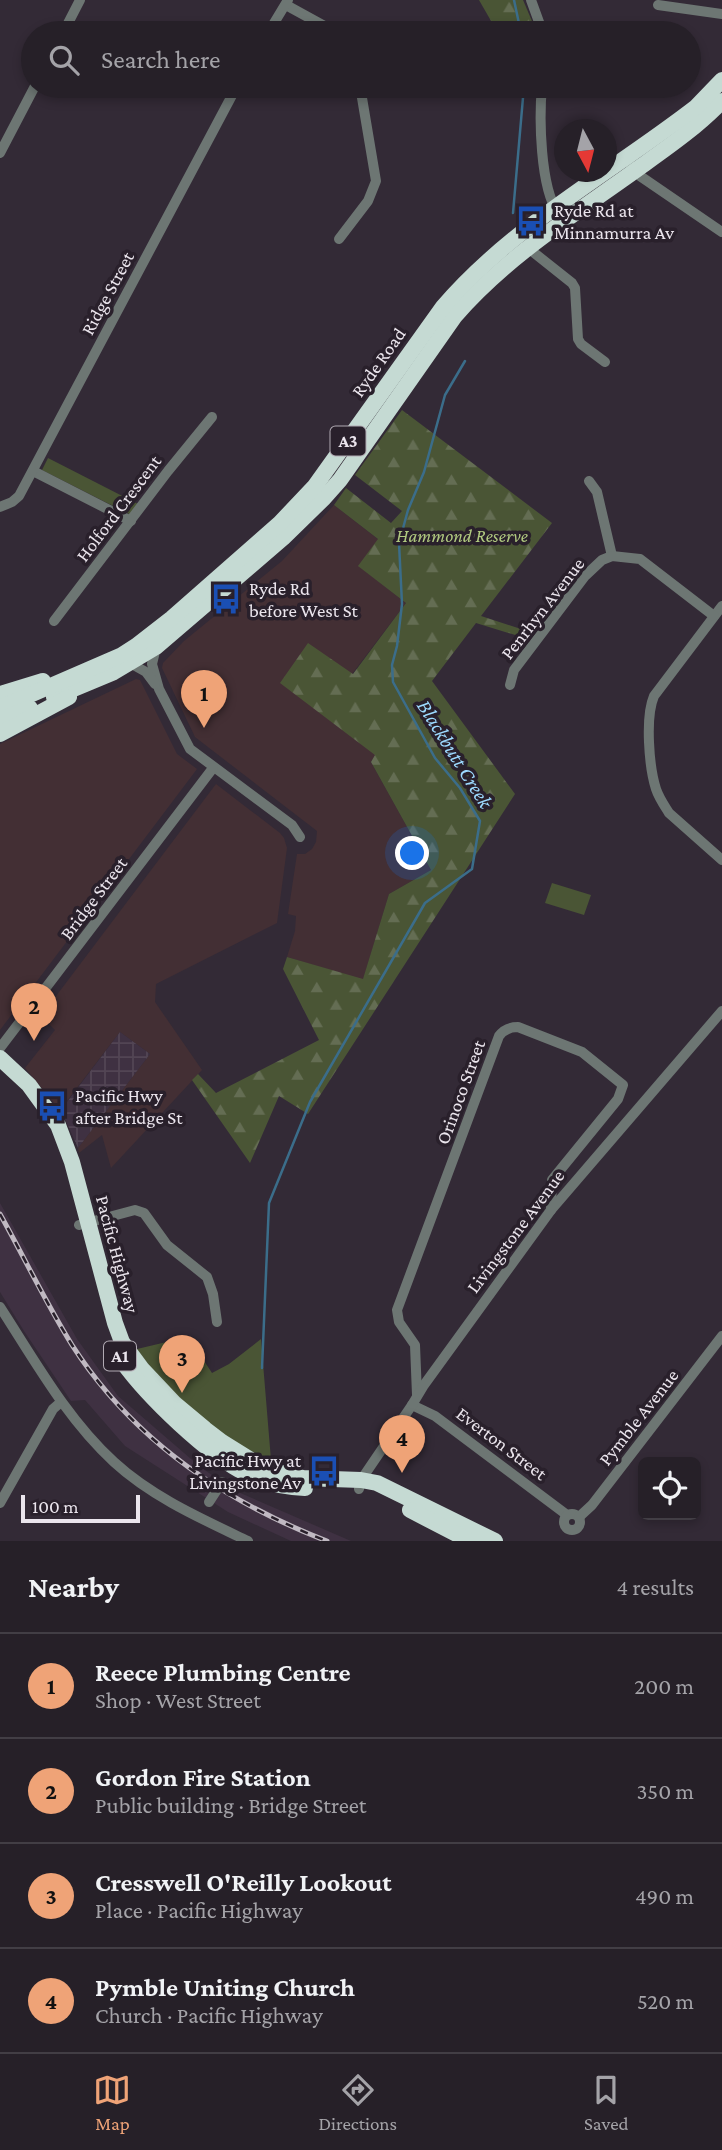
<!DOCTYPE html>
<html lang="en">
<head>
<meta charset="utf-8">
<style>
	:root { --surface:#262028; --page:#322d34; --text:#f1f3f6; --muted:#a4a3a8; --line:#423e45; --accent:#efa377 }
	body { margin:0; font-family:"Crimson Pro",serif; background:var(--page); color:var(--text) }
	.controls { position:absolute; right:21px; bottom:21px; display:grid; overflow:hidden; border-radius:10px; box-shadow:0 4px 10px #0003 }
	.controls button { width:63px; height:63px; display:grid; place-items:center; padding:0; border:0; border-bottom:2px solid var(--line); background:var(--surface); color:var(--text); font:35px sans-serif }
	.compass { position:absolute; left:554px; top:119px; width:63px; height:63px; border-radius:50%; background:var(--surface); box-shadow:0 4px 10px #0003; rotate:173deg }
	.scale { position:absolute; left:21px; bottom:18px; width:119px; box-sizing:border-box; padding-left:7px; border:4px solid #ebe5ed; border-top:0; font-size:19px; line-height:24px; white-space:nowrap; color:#ebe5ed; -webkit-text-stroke:5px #29202b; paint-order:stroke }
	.you { position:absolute; left:413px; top:854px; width:24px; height:24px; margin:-18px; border:5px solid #fff; border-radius:50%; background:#1a73e8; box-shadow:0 0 0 10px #1a73e833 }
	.badge { display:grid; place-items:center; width:46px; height:46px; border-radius:50%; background:var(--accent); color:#111; font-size:23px; font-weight:700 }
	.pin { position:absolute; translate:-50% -58px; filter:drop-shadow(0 2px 4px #0008) }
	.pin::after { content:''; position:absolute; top:37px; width:24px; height:21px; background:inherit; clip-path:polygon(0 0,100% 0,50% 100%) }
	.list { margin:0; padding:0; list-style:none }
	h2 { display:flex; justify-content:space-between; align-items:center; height:91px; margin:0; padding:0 28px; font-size:30px }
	h2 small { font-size:23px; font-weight:400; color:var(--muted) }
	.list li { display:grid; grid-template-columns:46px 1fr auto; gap:21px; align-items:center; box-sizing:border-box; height:105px; padding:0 28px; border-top:2px solid var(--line) }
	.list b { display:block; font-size:26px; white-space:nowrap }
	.list p { margin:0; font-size:23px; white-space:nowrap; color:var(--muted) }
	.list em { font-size:23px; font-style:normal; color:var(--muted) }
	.icon { flex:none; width:38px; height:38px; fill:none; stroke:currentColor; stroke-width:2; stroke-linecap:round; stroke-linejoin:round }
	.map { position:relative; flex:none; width:722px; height:1541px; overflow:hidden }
	.search { position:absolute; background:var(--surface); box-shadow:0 4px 10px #0003; left:21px; right:21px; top:21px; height:77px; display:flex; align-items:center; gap:18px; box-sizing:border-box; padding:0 24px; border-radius:38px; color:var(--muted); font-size:26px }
	.sheet { height:511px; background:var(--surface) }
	nav { display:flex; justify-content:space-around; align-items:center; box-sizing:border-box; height:98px; border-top:2px solid var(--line); background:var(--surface); font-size:19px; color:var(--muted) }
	nav a { display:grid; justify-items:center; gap:4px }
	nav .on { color:var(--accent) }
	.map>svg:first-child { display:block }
	.commercial { fill:#432f34 }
	.industrial { fill:url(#industrial-grid) }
	.built { fill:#3f3142 }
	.forest { fill:url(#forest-firs) }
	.park { fill:#4a5535 }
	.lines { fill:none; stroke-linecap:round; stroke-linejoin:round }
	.stream { stroke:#3b6d8a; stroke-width:2.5 }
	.minor { stroke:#6d7673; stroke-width:10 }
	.highway { stroke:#c5dad3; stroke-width:16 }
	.rail-casing { stroke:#c0b9c2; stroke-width:5 }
	.rail { stroke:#29202b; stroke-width:2.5; stroke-dasharray:8; stroke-linecap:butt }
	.minor-bridge { stroke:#6d7673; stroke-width:10 }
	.labels { text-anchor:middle; stroke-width:7; stroke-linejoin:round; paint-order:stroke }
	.shield { fill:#29202b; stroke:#b1aab3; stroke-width:2 }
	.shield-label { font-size:18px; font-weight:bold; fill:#ebe5ed }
	.poi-label { font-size:19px; fill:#ebe5ed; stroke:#29202b; text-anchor:start }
	.street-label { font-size:19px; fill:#ebe5ed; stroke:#29202b }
	.park-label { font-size:19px; font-style:italic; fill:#b1ca80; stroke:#29202b }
	.water-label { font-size:21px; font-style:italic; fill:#9ddaff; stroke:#29202b }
</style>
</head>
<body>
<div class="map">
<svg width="722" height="1541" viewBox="0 0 722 1541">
	<defs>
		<pattern id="industrial-grid" width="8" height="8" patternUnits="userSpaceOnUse" patternTransform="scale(1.75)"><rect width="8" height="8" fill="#3f3142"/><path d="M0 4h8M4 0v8" fill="none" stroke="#524554"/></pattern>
		<pattern id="forest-firs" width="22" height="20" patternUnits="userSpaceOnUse" patternTransform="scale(1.75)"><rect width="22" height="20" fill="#4a5535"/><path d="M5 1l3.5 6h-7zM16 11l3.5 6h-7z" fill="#646d53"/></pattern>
	</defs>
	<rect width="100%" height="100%" fill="#332a36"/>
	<g class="commercial">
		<polygon points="334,505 379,540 359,566 406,603 352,674 375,756 371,762 431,870 389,894 363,980 287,957 295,931 296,916 288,914 297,854 305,854 312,849 316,842 317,831 195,737 162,668 163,663 184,641 282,561"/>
		<polygon points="136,679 140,680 177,754 197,769 0,1030 0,744"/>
		<polygon points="216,784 280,833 284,838 287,848 277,923 156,984 155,1002 202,1070 111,1168 102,1135 79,1153 78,1148 150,1054 120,1032 60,1110 25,1068 55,1030 41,1016"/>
	</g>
	<polygon class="industrial" points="120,1032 150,1054 78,1148 61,1110"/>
	<polygon class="built" points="0,1203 77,1339 118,1396 198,1465 231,1489 351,1541 291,1541 228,1512 125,1446 85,1400 71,1401 24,1331 0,1292"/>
	<g class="forest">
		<polygon points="479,0 523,0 537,33 498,33"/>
		<polygon points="402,410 552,523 481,616 530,632 525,638 476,623 432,681 515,794 308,1114 279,1096 250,1163 192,1080 198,1074 216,1093 319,1040 283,969 287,957 363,979 389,894 431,870 371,762 375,755 280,683 308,643 353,674 406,603 358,566 378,539 334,505 346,488 391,523 402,511 355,475"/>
	</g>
	<g class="park">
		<polygon points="48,458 140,505 133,516 42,470"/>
		<polygon points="552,883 591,895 584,915 545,903"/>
		<path d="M189 1338 212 1373 229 1364 261 1339 271 1460C223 1442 166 1391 137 1349L175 1340 176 1344Z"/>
	</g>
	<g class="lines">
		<g class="stream">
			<polyline points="514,0 521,33"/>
			<polyline points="513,213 524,86"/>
			<polyline points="262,1368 269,1203 310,1102 425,903 472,869 480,821 460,788 435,758 393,682 392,665 397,646 402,604 399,543 408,510 424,472 445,395 465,361"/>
		</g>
		<g class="minor">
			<polyline points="531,0 543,33"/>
			<polyline points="286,5 337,33"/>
			<polyline points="658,5 722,14"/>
			<polyline points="63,33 80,0"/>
			<polyline points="268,33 288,0"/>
			<path d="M542 86C539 118 540 187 558 213"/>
			<polyline points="0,153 35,86"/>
			<polyline points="631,166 640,176 722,232"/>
			<polyline points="339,239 368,201 376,181 360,86"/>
			<polyline points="528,248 572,283 575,288 578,339 581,344 605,362"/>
			<polyline points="33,471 131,521"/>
			<polyline points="589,481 597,492 612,556"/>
			<polyline points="0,507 12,502 19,496 237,86"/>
			<path d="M722 606 654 696C645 717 649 767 656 789 659 798 664 805 669 813L722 860"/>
			<polyline points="54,621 168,471 212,417"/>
			<polyline points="156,647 152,664 159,689 190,749 292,825 300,837"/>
			<polyline points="130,663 146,672 155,684"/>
			<polyline points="510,685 514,670 585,576 602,560 612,556 640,559 714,616"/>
			<polyline points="0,1048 213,768"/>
			<polyline points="79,1225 135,1210 144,1213 167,1245 207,1277 213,1294 217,1322"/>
			<path d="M0 1307C35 1361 67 1419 114 1462 152 1497 202 1519 248 1541"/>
			<path d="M417 1395 415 1345 399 1322 397 1310 499 1036C504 1029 510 1027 518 1027L582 1052 623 1085 618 1099 552 1180 551 1210"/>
			<polyline points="412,1405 435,1416 567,1515"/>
			<polyline points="359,1489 361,1480 412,1405 424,1385 551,1210 722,1011"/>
			<polyline points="0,1503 53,1409 61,1402"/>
			<circle cx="572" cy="1522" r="8"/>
			<polyline points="579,1517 592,1505 722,1336"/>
		</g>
		<g class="highway">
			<polyline points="0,694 43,681"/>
			<path d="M54 697 114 672 156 647 283 538 324 498 340 480 455 316C508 255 578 212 643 165 671 145 698 126 722 101"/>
			<path d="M0 708 122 655 136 646 172 618 280 523 315 486 443 307C512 226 612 172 696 107L722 80"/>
			<polyline points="0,720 30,708"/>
			<polyline points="0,734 69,697"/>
			<polyline points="0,1058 29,1085 58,1125 72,1162 115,1323 122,1342 142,1369 175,1404 205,1429 222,1442 254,1462 274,1471 303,1478 361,1480 377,1483 495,1541"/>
			<path d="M122 1361C148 1397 207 1454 247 1474 264 1483 285 1487 305 1488"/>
			<polyline points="410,1510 470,1541"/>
		</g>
		<g class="rail-casing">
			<path id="rail" d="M0 1214C24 1257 46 1303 72 1345 133 1440 223 1501 327 1541"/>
		</g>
		<use href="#rail" class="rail"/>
		<polyline class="minor-bridge" points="209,1502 222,1482"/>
	</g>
	<defs>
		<g id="bus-bare" transform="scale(2.415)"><path d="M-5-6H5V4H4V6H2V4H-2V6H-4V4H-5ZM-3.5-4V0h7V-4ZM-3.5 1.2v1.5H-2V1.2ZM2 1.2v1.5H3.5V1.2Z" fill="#1a4fb4" stroke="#29202b" stroke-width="2.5" paint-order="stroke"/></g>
	</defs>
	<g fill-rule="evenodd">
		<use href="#bus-bare" x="531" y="221"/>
		<use href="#bus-bare" x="226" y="599"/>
		<use href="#bus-bare" x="52" y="1106"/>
		<use href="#bus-bare" x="324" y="1471"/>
	</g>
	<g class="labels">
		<g class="shield">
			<rect x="330.5" y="426.5" width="35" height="29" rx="5"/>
			<rect x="104" y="1341.5" width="32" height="29" rx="5"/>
		</g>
		<g class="shield-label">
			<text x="348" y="447">A3</text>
			<text x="120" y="1362">A1</text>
		</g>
		<g class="poi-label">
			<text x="554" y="217">Ryde Rd at<tspan x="554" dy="22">Minnamurra Av</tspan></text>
			<text x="249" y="595">Ryde Rd<tspan x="249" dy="22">before West St</tspan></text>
			<text x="75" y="1102">Pacific Hwy<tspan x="75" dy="22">after Bridge St</tspan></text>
			<text x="301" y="1467" text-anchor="end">Pacific Hwy at<tspan x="301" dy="22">Livingstone Av</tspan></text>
		</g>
		<g class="street-label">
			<text transform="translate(107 293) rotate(-62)" y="7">Ridge Street</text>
			<text transform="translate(378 362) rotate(-55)" y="7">Ryde Road</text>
			<text transform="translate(118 508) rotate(-53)" y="7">Holford Crescent</text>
			<text transform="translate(542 608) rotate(-52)" y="7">Penrhyn Avenue</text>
			<text transform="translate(93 898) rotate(-53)" y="7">Bridge Street</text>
			<text transform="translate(460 1092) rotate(-70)" y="7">Orinoco Street</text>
			<text transform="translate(515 1231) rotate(-53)" y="7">Livingstone Avenue</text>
			<text transform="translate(118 1254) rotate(75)" y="7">Pacific Highway</text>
			<text transform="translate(638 1417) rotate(-52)" y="7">Pymble Avenue</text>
			<text transform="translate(502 1443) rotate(37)" y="7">Everton Street</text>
		</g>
		<g class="park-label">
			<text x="462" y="542">Hammond Reserve</text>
		</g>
		<g class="water-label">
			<text transform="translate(455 754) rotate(58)" y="7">Blackbutt Creek</text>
		</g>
	</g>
</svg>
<div class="controls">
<button><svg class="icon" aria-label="locate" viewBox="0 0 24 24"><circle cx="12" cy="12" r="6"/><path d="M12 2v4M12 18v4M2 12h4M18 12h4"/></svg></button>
</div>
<svg class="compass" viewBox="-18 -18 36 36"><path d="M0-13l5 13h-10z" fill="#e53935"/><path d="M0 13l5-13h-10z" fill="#a4a3a8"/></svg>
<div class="scale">100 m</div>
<div class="you"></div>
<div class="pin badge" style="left:204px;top:728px">1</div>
<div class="pin badge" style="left:34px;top:1041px">2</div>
<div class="pin badge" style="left:182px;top:1393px">3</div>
<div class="pin badge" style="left:402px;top:1473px">4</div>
<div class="search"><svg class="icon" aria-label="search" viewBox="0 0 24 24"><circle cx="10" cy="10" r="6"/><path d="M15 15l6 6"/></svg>Search here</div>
</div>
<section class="sheet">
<h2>Nearby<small>4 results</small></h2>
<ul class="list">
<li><span class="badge">1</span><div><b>Reece Plumbing Centre</b><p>Shop · West Street</p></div><em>200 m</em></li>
<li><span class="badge">2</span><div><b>Gordon Fire Station</b><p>Public building · Bridge Street</p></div><em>350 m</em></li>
<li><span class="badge">3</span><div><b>Cresswell O'Reilly Lookout</b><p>Place · Pacific Highway</p></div><em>490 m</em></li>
<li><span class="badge">4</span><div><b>Pymble Uniting Church</b><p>Church · Pacific Highway</p></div><em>520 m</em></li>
</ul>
</section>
<nav>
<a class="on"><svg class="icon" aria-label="map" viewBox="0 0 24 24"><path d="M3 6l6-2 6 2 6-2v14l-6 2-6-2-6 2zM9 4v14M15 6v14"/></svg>Map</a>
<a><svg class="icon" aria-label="directions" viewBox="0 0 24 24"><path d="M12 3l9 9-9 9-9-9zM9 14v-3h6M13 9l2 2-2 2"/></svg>Directions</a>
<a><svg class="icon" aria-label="saved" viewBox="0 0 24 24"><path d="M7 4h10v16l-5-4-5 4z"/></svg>Saved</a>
</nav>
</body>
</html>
